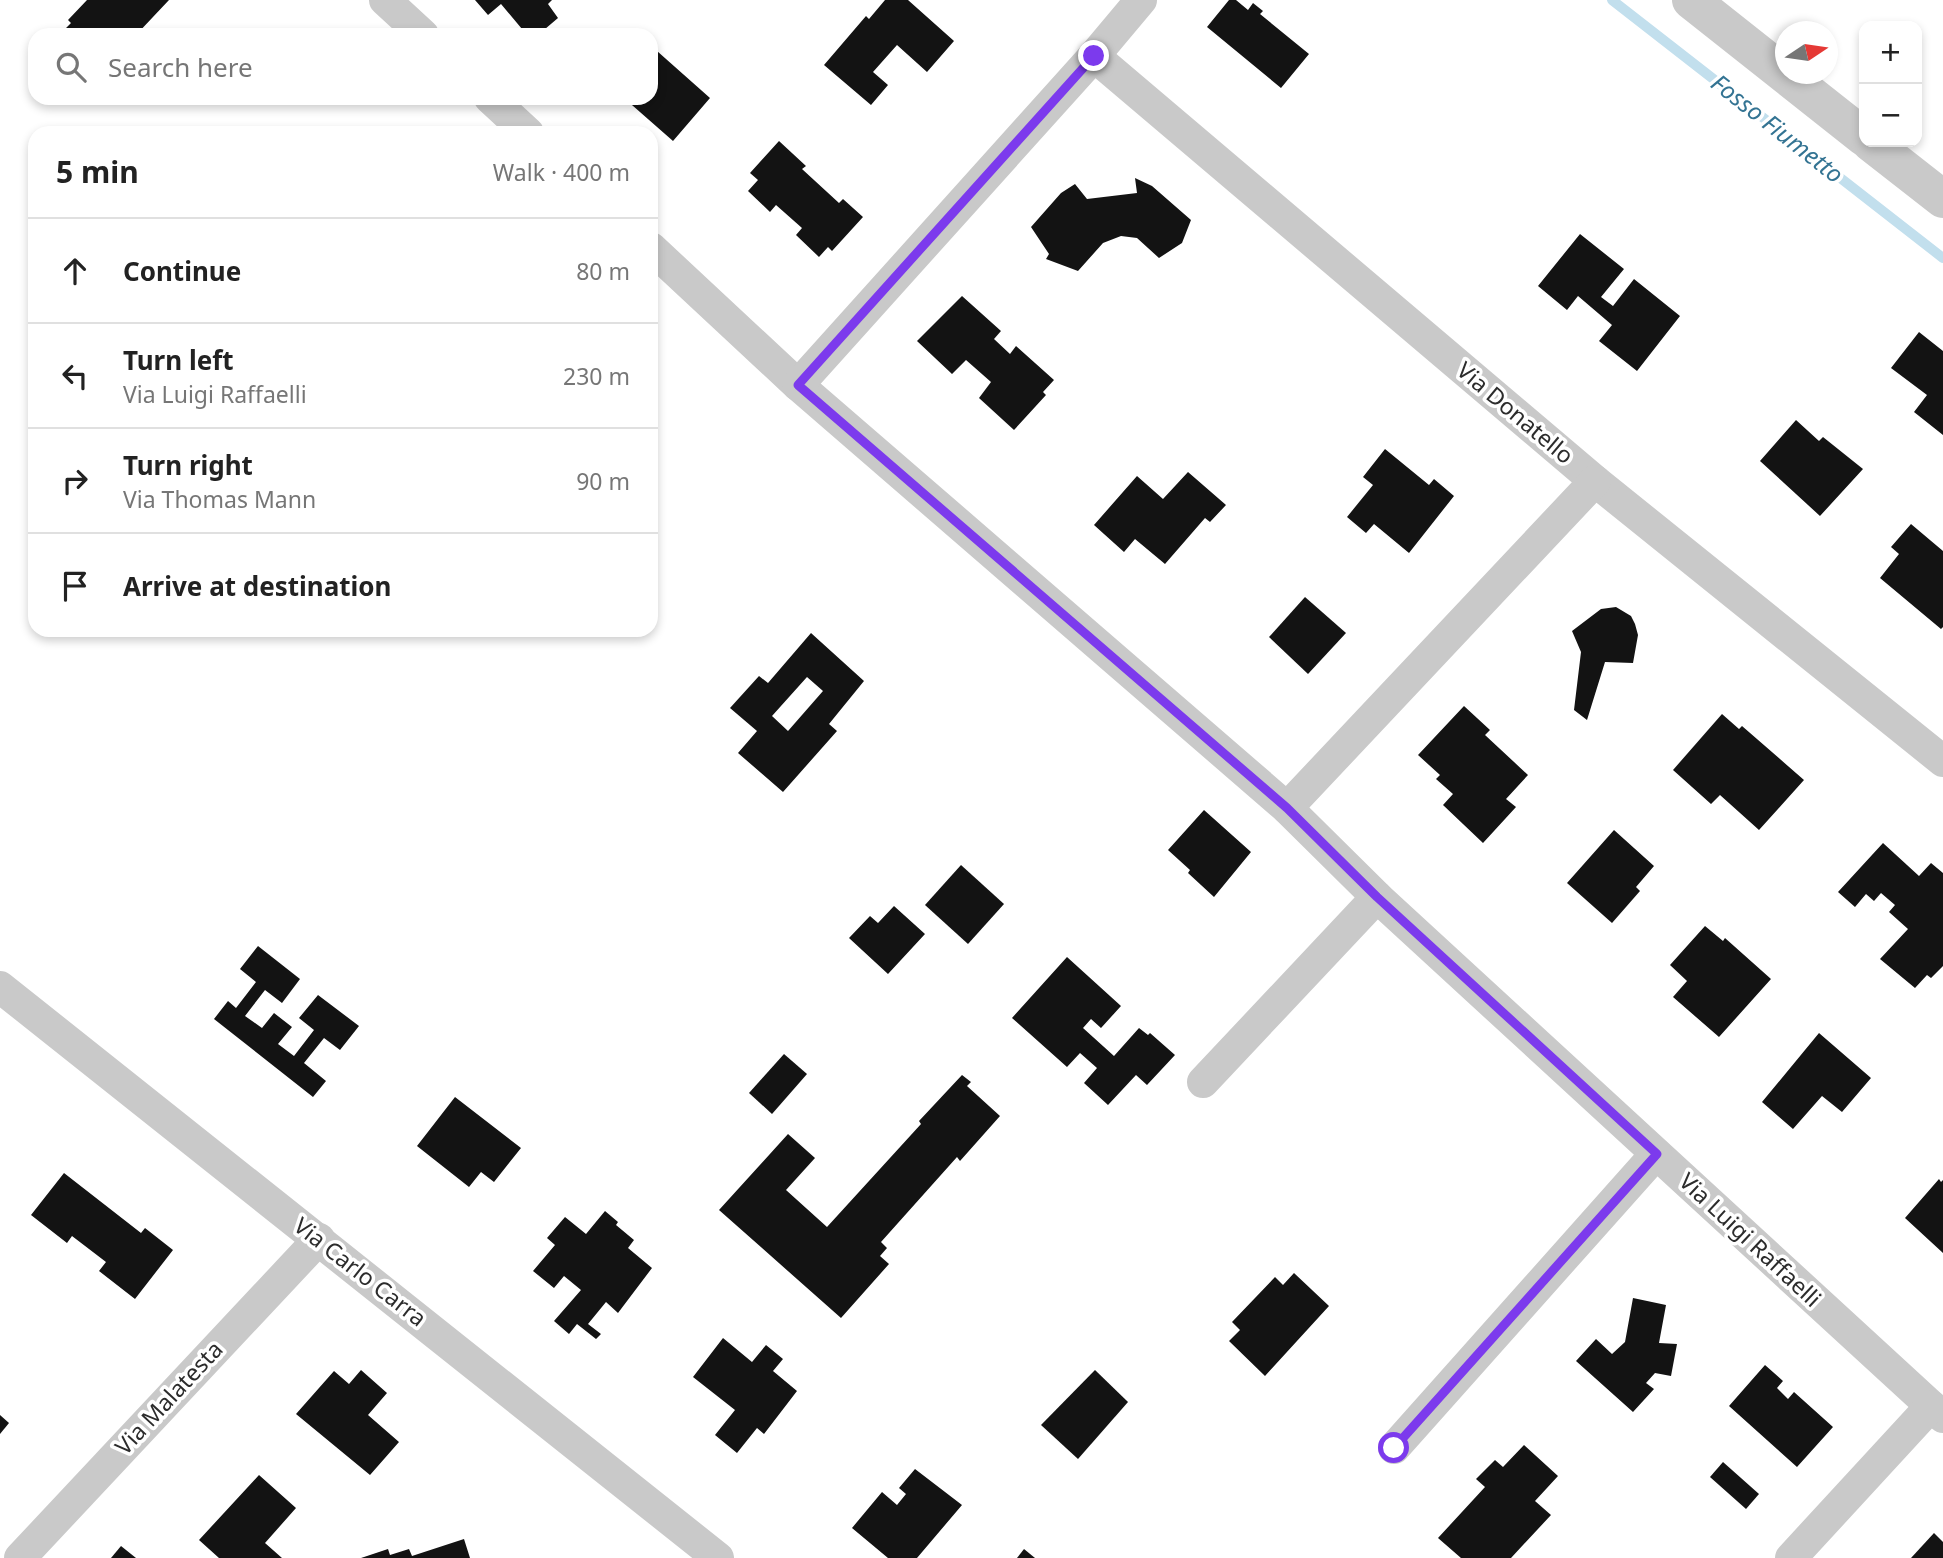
<!DOCTYPE html>
<html lang="en">
<head>
<meta charset="utf-8">
<style>
	:root { --surface:#fff; --page:#f6f6f6; --text:#222; --muted:#767676; --line:#e0e0e0 }
	body { margin:0; font-family:"Noto Sans",sans-serif; background:var(--page); color:var(--text) }
	.controls { position:absolute; right:21px; top:21px; display:grid; overflow:hidden; border-radius:14px; box-shadow:0 4px 10px #0003 }
	.controls button { width:63px; height:63px; display:grid; place-items:center; padding:0; border:0; border-bottom:2px solid var(--line); background:var(--surface); color:var(--text); font:35px sans-serif }
	.compass { position:absolute; left:1775px; top:21px; width:63px; height:63px; border-radius:50%; background:var(--surface); box-shadow:0 4px 10px #0003; rotate:77deg }
	.stop { position:absolute; width:21px; height:21px; margin:-16px; border:5px solid #7c3aed; border-radius:50%; background:#fff }
	.stop.end { background:#7c3aed; border-color:#fff; box-shadow:0 2px 7px #0008 }
	.list { margin:0; padding:0; list-style:none }
	h2 { display:flex; justify-content:space-between; align-items:center; height:91px; margin:0; padding:0 28px; font-size:30px }
	h2 small { font-size:23px; font-weight:400; color:var(--muted) }
	.list li { display:grid; grid-template-columns:46px 1fr auto; gap:21px; align-items:center; box-sizing:border-box; height:105px; padding:0 28px; border-top:2px solid var(--line) }
	.list b { display:block; font-size:26px; white-space:nowrap }
	.list p { margin:0; font-size:23px; white-space:nowrap; color:var(--muted) }
	.list em { font-size:23px; font-style:normal; color:var(--muted) }
	.icon { flex:none; width:38px; height:38px; fill:none; stroke:currentColor; stroke-width:2; stroke-linecap:round; stroke-linejoin:round }
	.map { position:relative; flex:none; width:1943px; height:1558px; overflow:hidden }
	.search { position:absolute; background:var(--surface); box-shadow:0 4px 10px #0003; left:28px; top:28px; width:630px; height:77px; display:flex; align-items:center; gap:18px; box-sizing:border-box; padding:0 24px; border-radius:21px; color:var(--muted); font-size:26px }
	.panel { position:absolute; background:var(--surface); box-shadow:0 4px 10px #0003; left:28px; top:126px; width:630px; height:511px; border-radius:21px }
	.map>svg:first-child { display:block }
	.lines { fill:none; stroke-linecap:round; stroke-linejoin:round }
	.stream { stroke:#c2dfed; stroke-width:10 }
	.building { fill:#131313; fill-rule:evenodd }
	.minor { stroke:#c9c9c9; stroke-width:32 }
	.tertiary { stroke:#c9c9c9; stroke-width:38 }
	.route { stroke:#7c3aed; stroke-width:9 }
	.labels { text-anchor:middle; stroke-width:7; stroke-linejoin:round; paint-order:stroke }
	.street-label { font-size:23px; fill:#2c2c2c; stroke:#fff }
	.water-label { font-size:24px; font-style:italic; fill:#347493; stroke:#fff }
</style>
</head>
<body>
<div class="map">
<svg width="1943" height="1558" viewBox="0 0 1943 1558">
	<rect width="100%" height="100%" fill="#fff"/>
	<g class="lines">
		<polyline class="stream" points="1612,0 1943,258"/>
	</g>
	<g class="building">
		<polygon points="87,0 169,0 136,35 59,35 71,23 68,20"/>
		<polygon points="475,0 552,0 548,4 558,18 538,35 527,35 501,4 488,15"/>
		<polygon points="885,0 908,0 954,41 927,72 897,45 873,72 888,85 871,105 824,65 866,16 869,19"/>
		<polygon points="1229,0 1236,0 1248,10 1253,3 1263,11 1260,14 1309,54 1281,88 1207,27"/>
		<polygon points="657,51 710,98 673,141 624,98 651,98 651,58"/>
		<polygon points="779,141 806,166 802,169 839,203 843,199 863,217 832,251 828,247 819,257 796,235 802,228 776,205 770,212 748,191 758,180 750,173"/>
		<polygon points="1135,178 1152,186 1191,220 1182,243 1159,258 1137,238 1121,236 1103,243 1078,271 1046,259 1049,254 1031,227 1061,193 1075,184 1087,199 1137,193"/>
		<polygon points="1580,234 1624,269 1601,297 1613,306 1634,279 1680,316 1637,371 1599,341 1612,325 1578,296 1567,310 1538,286"/>
		<polygon points="962,296 1001,331 994,339 1010,354 1016,346 1054,380 1043,392 1046,395 1014,430 979,398 991,382 966,360 952,374 917,341"/>
		<polygon points="1919,332 1943,351 1943,435 1914,412 1927,395 1891,368"/>
		<polygon points="1796,420 1819,441 1823,437 1863,469 1820,516 1760,461"/>
		<polygon points="1385,449 1429,485 1434,479 1454,496 1409,553 1374,524 1366,533 1347,517 1373,485 1363,477"/>
		<polygon points="1188,472 1226,505 1210,522 1205,518 1165,564 1135,539 1124,552 1094,525 1137,476 1163,499"/>
		<polygon points="1911,524 1943,551 1943,627 1941,629 1880,578 1899,554 1891,547"/>
		<polygon points="1305,597 1346,633 1308,674 1269,637"/>
		<polygon points="1616,607 1631,616 1635,624 1638,635 1633,663 1605,662 1587,720 1574,710 1581,652 1572,631 1601,609"/>
		<path d="M811 633 864 681 829 724 837 731 783 792 738 753 757 731 730 708 759 676 768 683ZM807 677 823 691 788 731 772 716Z"/>
		<polygon points="1464,706 1490,730 1485,735 1528,775 1506,799 1516,807 1483,843 1443,805 1453,794 1436,779 1440,775 1418,755"/>
		<polygon points="1722,714 1739,729 1742,726 1804,780 1759,830 1720,795 1711,804 1673,770"/>
		<polygon points="1204,810 1251,852 1214,897 1188,873 1190,870 1168,850"/>
		<polygon points="1614,830 1654,866 1636,887 1640,891 1612,923 1567,883"/>
		<polygon points="1883,843 1919,876 1931,863 1943,873 1943,966 1931,978 1927,975 1915,988 1880,959 1908,929 1889,912 1895,905 1881,893 1874,901 1866,894 1855,907 1838,892"/>
		<polygon points="961,865 1004,904 968,944 925,905"/>
		<polygon points="894,906 925,934 888,974 849,938 870,916 878,923"/>
		<polygon points="1705,926 1723,941 1725,938 1771,979 1719,1037 1673,997 1687,981 1670,965"/>
		<polygon points="258,946 300,979 282,1003 265,990 245,1016 262,1028 274,1013 292,1027 278,1044 294,1056 314,1030 299,1018 318,995 359,1026 340,1050 324,1038 304,1063 326,1081 313,1097 214,1019 228,1001 236,1008 256,982 240,969"/>
		<polygon points="1067,957 1121,1006 1101,1028 1091,1019 1083,1028 1114,1056 1139,1028 1148,1035 1150,1033 1175,1055 1147,1085 1136,1075 1108,1105 1084,1083 1097,1068 1080,1053 1067,1067 1012,1018"/>
		<polygon points="1819,1033 1871,1078 1842,1112 1822,1096 1793,1129 1762,1102"/>
		<polygon points="784,1054 807,1074 772,1114 749,1093"/>
		<polygon points="962,1075 971,1082 967,1086 1000,1116 960,1161 957,1157 881,1242 887,1248 880,1256 889,1264 841,1318 719,1210 788,1134 815,1158 786,1190 827,1227 921,1124 919,1121"/>
		<polygon points="455,1097 521,1148 494,1182 481,1172 469,1187 417,1146"/>
		<polygon points="64,1173 141,1233 145,1228 173,1250 135,1299 99,1271 106,1262 72,1236 67,1243 31,1215"/>
		<polygon points="1939,1179 1941,1182 1943,1180 1943,1253 1905,1218"/>
		<polygon points="605,1211 618,1222 616,1225 634,1240 628,1248 652,1268 618,1313 606,1302 588,1324 601,1334 596,1339 577,1324 569,1334 554,1321 581,1290 564,1276 554,1288 533,1271 555,1245 547,1238 565,1217 586,1234"/>
		<polygon points="1294,1273 1329,1306 1265,1376 1229,1341 1240,1330 1232,1322 1275,1277 1283,1285"/>
		<polygon points="1633,1298 1666,1305 1659,1343 1677,1344 1671,1376 1655,1373 1646,1383 1654,1389 1633,1412 1576,1361 1596,1339 1612,1354 1625,1342"/>
		<polygon points="723,1338 752,1362 766,1345 783,1359 773,1371 797,1391 764,1434 757,1428 737,1453 715,1435 735,1410 693,1377"/>
		<polygon points="1765,1365 1783,1381 1777,1388 1788,1399 1794,1392 1833,1427 1797,1467 1729,1406"/>
		<polygon points="361,1370 387,1393 368,1415 399,1442 370,1475 296,1414 334,1371 349,1384"/>
		<polygon points="1095,1370 1128,1402 1078,1459 1041,1425"/>
		<polygon points="0,1415 9,1423 0,1434"/>
		<polygon points="1524,1445 1558,1476 1535,1501 1551,1515 1511,1558 1461,1558 1438,1538 1485,1487 1476,1479 1495,1460 1503,1467"/>
		<polygon points="1723,1462 1759,1494 1746,1509 1710,1477"/>
		<polygon points="915,1469 962,1505 917,1558 888,1558 852,1528 882,1492 897,1505 906,1494 899,1488"/>
		<polygon points="259,1475 296,1508 265,1543 282,1558 219,1558 199,1540"/>
		<polygon points="1934,1533 1943,1542 1943,1558 1911,1558"/>
		<polygon points="464,1539 470,1558 361,1558 388,1549 390,1555 409,1549 412,1556"/>
		<polygon points="121,1546 136,1558 111,1558"/>
		<polygon points="1024,1549 1035,1558 1017,1558"/>
	</g>
	<g class="lines">
		<g class="minor">
			<polyline points="385,0 423,35"/>
			<polyline points="1094,56 1595,481 1943,761"/>
			<polyline points="490,98 528,133"/>
			<polyline points="651,248 798,385 1287,808 1377,897 1943,1417"/>
			<polyline points="798,385 1094,56 1141,0"/>
			<polyline points="1287,808 1595,481"/>
			<polyline points="0,987 718,1558"/>
			<polyline points="1203,1082 1377,897"/>
			<polyline points="1394,1448 1656,1154"/>
			<polyline points="20,1558 319,1239"/>
			<polyline points="1791,1558 1931,1406"/>
		</g>
		<g class="tertiary">
			<polyline points="1691,0 1864,137"/>
			<polyline points="1870,142 1943,199"/>
		</g>
	</g>
	<g class="lines">
		<polyline class="route" points="1094,56 798,385 1287,808 1377,897 1657,1154 1394,1448"/>
	</g>
	<g class="labels">
		<g class="street-label">
			<text transform="translate(1515 413) rotate(40)" y="8">Via Donatello</text>
			<text transform="translate(1750 1240) rotate(43)" y="8">Via Luigi Raffaelli</text>
			<text transform="translate(360 1272) rotate(38)" y="8">Via Carlo Carra</text>
			<text transform="translate(169 1398) rotate(-47)" y="8">Via Malatesta</text>
		</g>
		<g class="water-label">
			<text transform="translate(1777 129) rotate(38)" y="8">Fosso Fiumetto</text>
		</g>
	</g>
</svg>
<div class="controls">
<button>+</button>
<button>−</button>
</div>
<svg class="compass" viewBox="-18 -18 36 36"><path d="M0-13l5 13h-10z" fill="#e53935"/><path d="M0 13l5-13h-10z" fill="#767676"/></svg>
<div class="stop" style="left:1394px;top:1448px"></div>
<div class="stop end" style="left:1094px;top:56px"></div>
<div class="search"><svg class="icon" aria-label="search" viewBox="0 0 24 24"><circle cx="10" cy="10" r="6"/><path d="M15 15l6 6"/></svg>Search here</div>
<section class="panel">
<h2>5 min<small>Walk · 400 m</small></h2>
<ul class="list">
<li><svg class="icon" aria-label="ahead" viewBox="0 0 24 24"><path d="M12 20V5M6 11l6-6 6 6"/></svg><div><b>Continue</b></div><em>80 m</em></li>
<li><svg class="icon" aria-label="left" viewBox="0 0 24 24"><path d="M17 20v-9H6M10 6l-5 5 5 5"/></svg><div><b>Turn left</b><p>Via Luigi Raffaelli</p></div><em>230 m</em></li>
<li><svg class="icon" aria-label="right" viewBox="0 0 24 24"><path d="M7 20v-9h11M14 6l5 5-5 5"/></svg><div><b>Turn right</b><p>Via Thomas Mann</p></div><em>90 m</em></li>
<li><svg class="icon" aria-label="arrive" viewBox="0 0 24 24"><path d="M6 21V4h12l-3 4 3 4H6"/></svg><div><b>Arrive at destination</b></div></li>
</ul>
</section>
</div>
</body>
</html>
